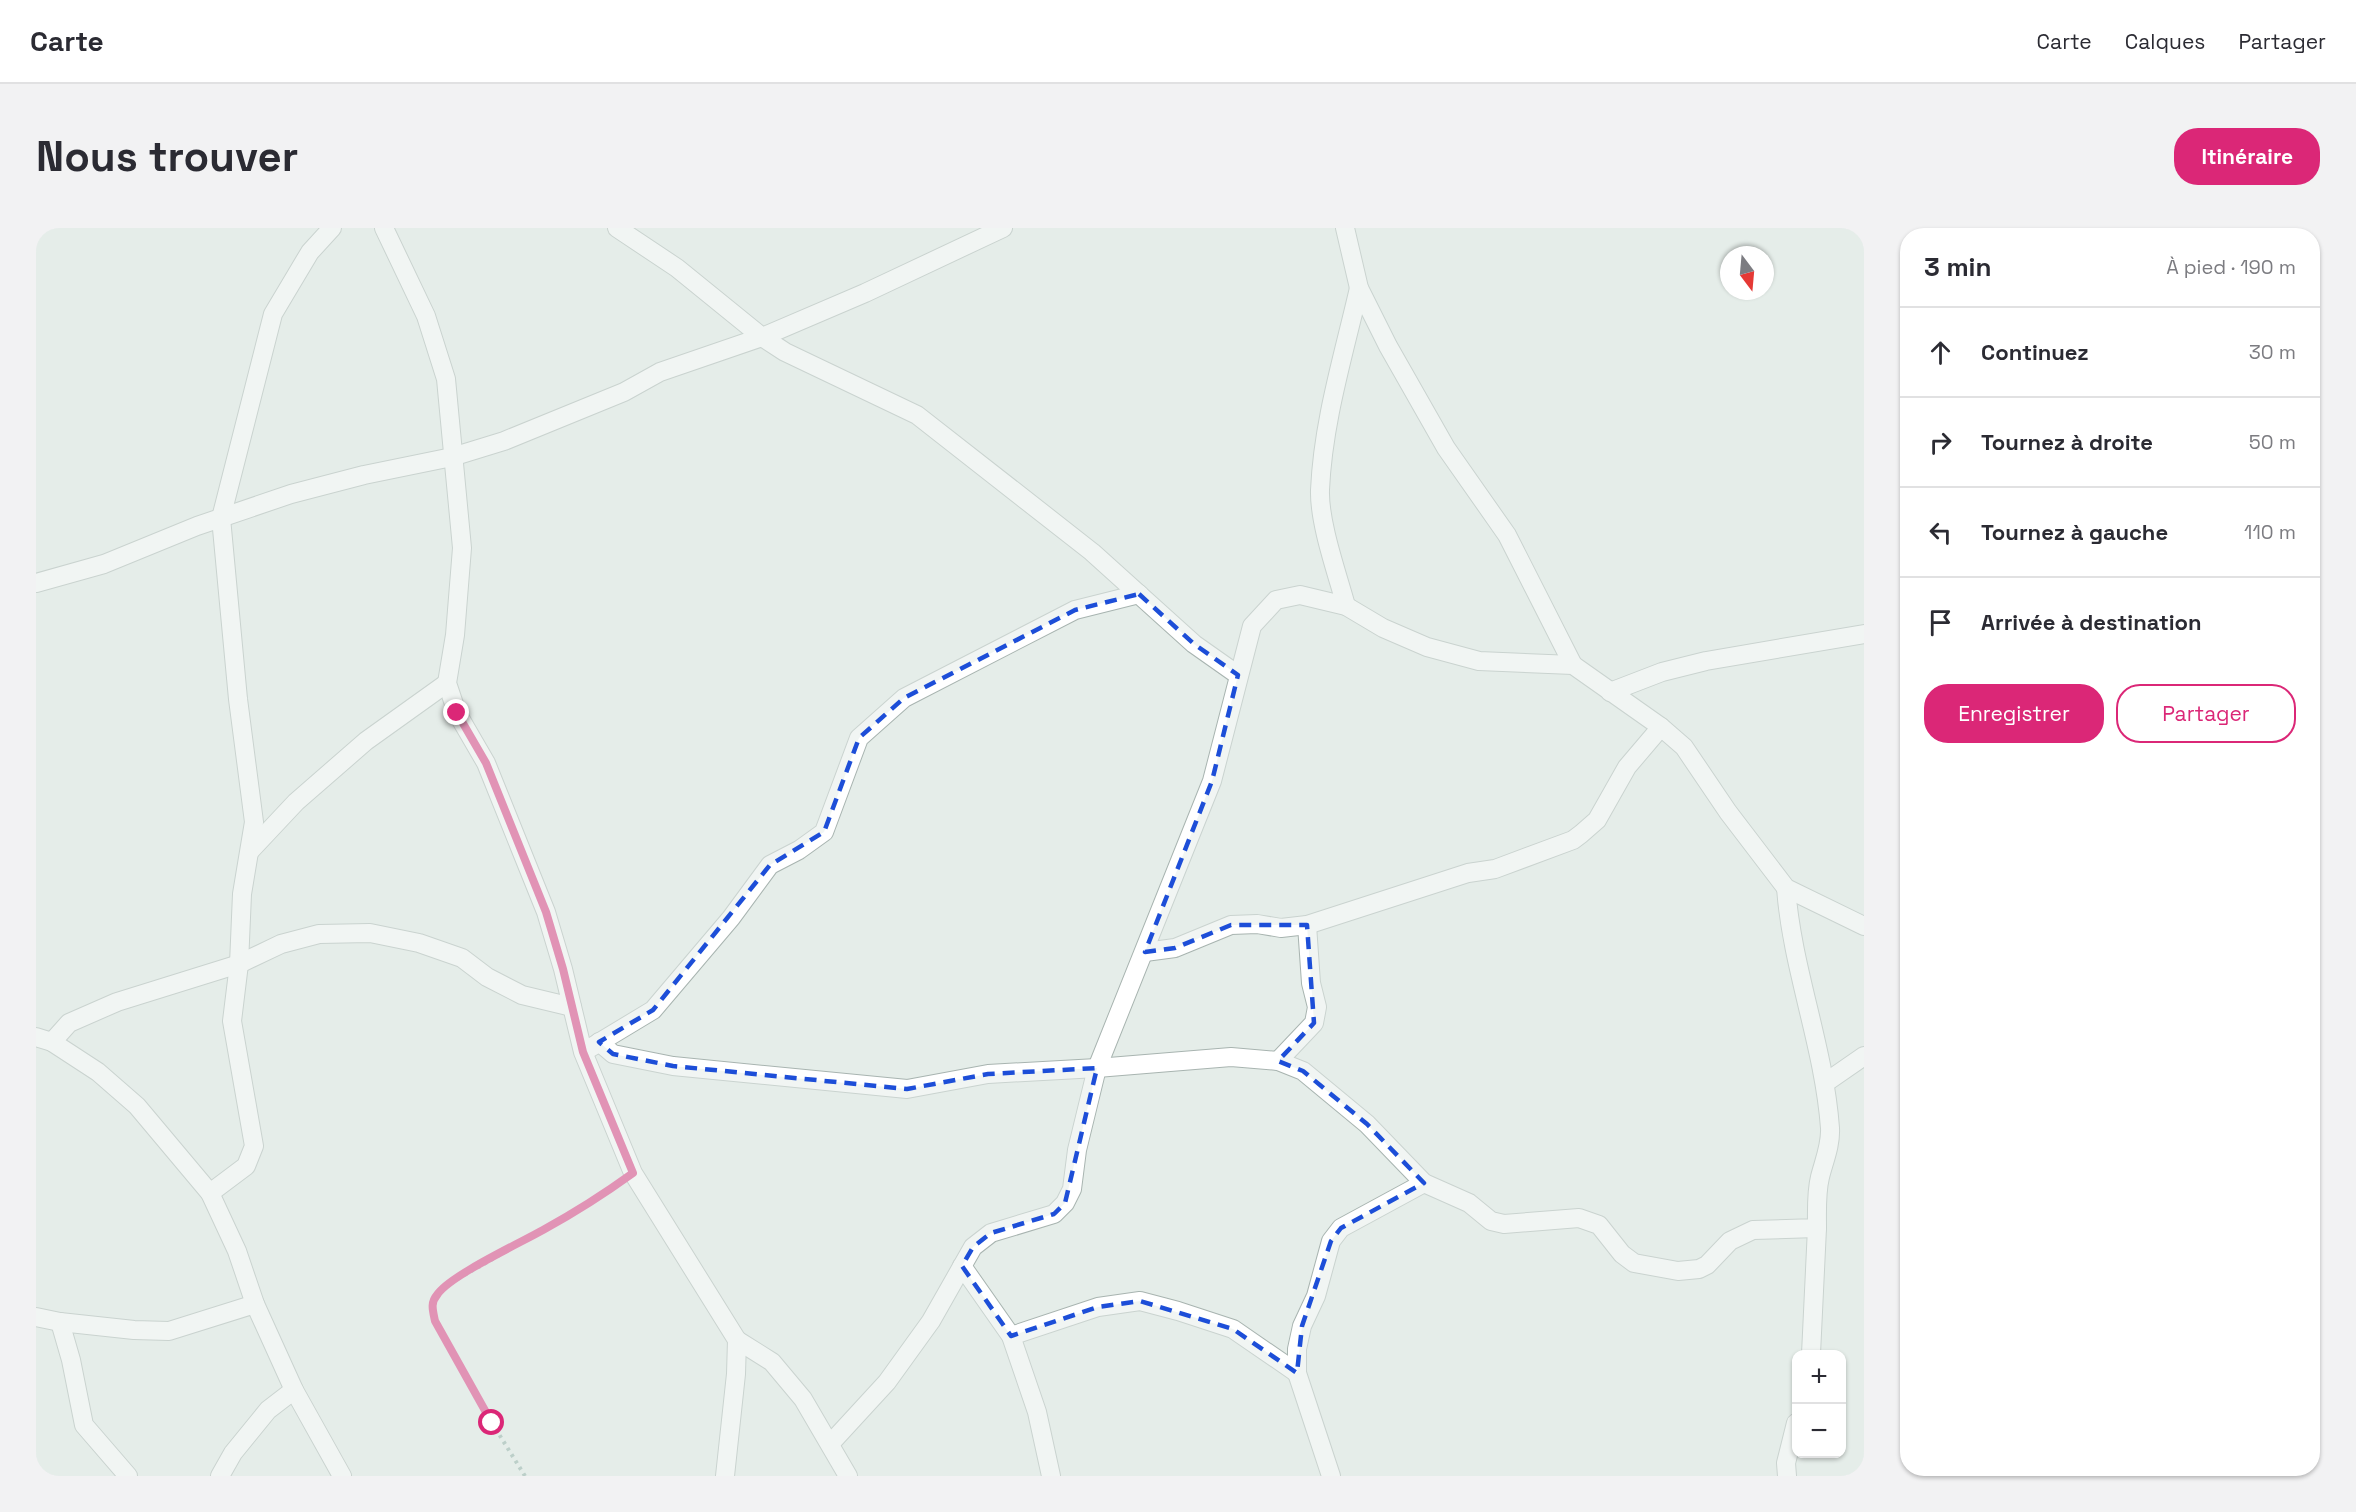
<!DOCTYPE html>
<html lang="fr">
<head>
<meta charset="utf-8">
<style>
	:root { --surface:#fff; --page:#f2f2f3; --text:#2b2b33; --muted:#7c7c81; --line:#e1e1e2; --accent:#db2777 }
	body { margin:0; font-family:"Space Grotesk",sans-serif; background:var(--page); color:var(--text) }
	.controls { position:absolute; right:18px; bottom:18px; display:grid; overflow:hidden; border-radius:12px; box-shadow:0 2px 4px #0004 }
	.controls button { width:54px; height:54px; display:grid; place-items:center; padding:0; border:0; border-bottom:2px solid var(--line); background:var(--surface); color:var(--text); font:30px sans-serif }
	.compass { position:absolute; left:1684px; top:18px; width:54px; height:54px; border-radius:50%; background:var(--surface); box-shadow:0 2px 4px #0004; rotate:164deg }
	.stop { position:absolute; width:18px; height:18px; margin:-14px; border:4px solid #db2777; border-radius:50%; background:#fff }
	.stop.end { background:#db2777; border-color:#fff; box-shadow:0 2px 6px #0008 }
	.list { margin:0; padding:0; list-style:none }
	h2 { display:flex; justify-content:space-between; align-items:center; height:78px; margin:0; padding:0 24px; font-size:26px }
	h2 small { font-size:20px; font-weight:400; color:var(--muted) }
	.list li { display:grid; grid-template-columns:39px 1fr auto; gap:18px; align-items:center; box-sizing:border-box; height:90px; padding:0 24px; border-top:2px solid var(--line) }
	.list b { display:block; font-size:22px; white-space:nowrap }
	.list em { font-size:20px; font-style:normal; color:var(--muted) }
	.actions { display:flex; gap:12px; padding:18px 24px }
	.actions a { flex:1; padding:14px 0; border:2px solid var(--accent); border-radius:24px; text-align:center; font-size:21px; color:var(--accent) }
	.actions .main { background:var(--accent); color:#fff }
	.icon { flex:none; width:33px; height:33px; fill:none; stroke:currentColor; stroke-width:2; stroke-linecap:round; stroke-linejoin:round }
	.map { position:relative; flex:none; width:1828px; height:1248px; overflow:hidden; border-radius:24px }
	header { display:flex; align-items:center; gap:36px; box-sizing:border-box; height:84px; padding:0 30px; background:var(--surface); border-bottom:2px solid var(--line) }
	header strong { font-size:28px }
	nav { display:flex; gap:33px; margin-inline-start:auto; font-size:21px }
	.intro { display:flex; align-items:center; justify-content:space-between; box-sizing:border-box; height:144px; padding:0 36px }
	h1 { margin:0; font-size:42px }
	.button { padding:15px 27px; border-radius:24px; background:var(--accent); color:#fff; font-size:21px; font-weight:700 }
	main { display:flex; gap:36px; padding:0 36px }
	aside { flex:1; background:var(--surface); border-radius:24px; box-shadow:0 2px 4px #0004 }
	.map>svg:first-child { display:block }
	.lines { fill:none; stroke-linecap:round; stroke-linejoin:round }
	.street-casing { stroke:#a8b4b0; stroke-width:20 }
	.path { stroke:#8aaca2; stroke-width:4; stroke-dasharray:3 4.5; stroke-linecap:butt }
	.street { stroke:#fff; stroke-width:18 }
	.route { stroke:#db2777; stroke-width:8 }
	.marked { fill:none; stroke:#1d4ed8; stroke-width:4.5; stroke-dasharray:12 8; stroke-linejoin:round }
</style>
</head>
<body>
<header>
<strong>Carte</strong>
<nav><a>Carte</a><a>Calques</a><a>Partager</a></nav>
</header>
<div class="intro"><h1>Nous trouver</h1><a class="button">Itinéraire</a></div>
<main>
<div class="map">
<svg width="1828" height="1248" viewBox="0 0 1828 1248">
	<rect width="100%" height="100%" fill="#e5ede9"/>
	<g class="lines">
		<g class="street-casing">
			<g id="street">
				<polyline points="348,0 390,88 410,151 426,320 419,407 411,455 421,485 450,535 510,684 527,741 547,824 597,945 701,1112 700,1146 689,1248"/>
				<polyline points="581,0 641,40 726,109 829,65 967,0"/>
				<polyline points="1309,0 1323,60 1352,118 1410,220 1471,307 1537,437"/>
				<polyline points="0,355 68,336 161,298 255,266 328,247 416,229 468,213 588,164 624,144 726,109 749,124 881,187 1056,324 1158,416 1202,447"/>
				<path d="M1310 378C1301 345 1283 295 1284 262 1287 193 1308 126 1323 60"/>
				<polyline points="1574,464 1626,444 1670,433 1828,406"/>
				<polyline points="214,623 260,574 330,513 411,455"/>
				<polyline points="1109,724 1139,720 1195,697 1221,696 1245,700 1271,697 1432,645 1459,641 1537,612 1545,606 1561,592 1591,539 1625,499"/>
				<polyline points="0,809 16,814 62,844 101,878 174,965 201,1023 219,1076 258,1162 306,1248"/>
				<polyline points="16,814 33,795 81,774 203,736 245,716 283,706 334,705 383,715 426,730 451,749 486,767 536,779"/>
				<path d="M563 814 577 826 637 838 871 861 952 846 1061 840 1195 829 1242 833 1267 843 1331 896 1388 955 1433 975 1455 993 1468 996 1543 990 1563 997 1586 1026 1598 1035 1642 1043 1663 1041 1671 1037 1694 1013 1717 1002 1781 1000C1781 983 1780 965 1784 949 1788 933 1795 917 1794 900 1788 818 1756 741 1750 660"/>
				<polyline points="554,820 617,782 695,690 734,637 763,622 788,604 823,510 868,470 1039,382 1103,366"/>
				<polyline points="1242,833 1278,795 1281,779 1275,755 1271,697"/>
				<polyline points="1789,855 1828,828"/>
				<polyline points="174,965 210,938 218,918 196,793 203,736 206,666 218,594 202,471 185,290 237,86 274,24 296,0"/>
				<polyline points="926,1038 975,1108 1001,1184 1015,1248"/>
				<polyline points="0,1089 24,1094 98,1102 133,1103 219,1076"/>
				<polyline points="24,1094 35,1132 48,1197 92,1248"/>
				<polyline points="975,1108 1062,1079 1104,1073 1142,1083 1197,1101 1261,1145"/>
				<polyline points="701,1112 736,1134 767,1171 812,1248"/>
				<polyline points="1775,1126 1781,1000"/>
				<polyline points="794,1216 851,1154 895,1093 937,1019 955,1005 1018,986 1029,975 1036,961 1041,922 1061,840 1176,553 1216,398 1240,372 1264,367 1310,378 1347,400 1391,419 1443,433 1537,437 1625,499 1648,519 1692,584 1750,660 1828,698"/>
				<polyline points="184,1248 197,1225 232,1182 258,1162"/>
				<polyline points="1295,1248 1261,1145 1261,1121 1266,1098 1280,1068 1295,1013 1305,1000 1388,955"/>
				<polyline points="1751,1248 1750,1235 1760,1195"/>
			</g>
		</g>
		<path class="path" d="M489 1248 446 1179 399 1093C394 1075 399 1068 413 1056L554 975 579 958"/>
		<use href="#street" class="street"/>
	</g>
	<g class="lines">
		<path class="route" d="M421 485 450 535 510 684 527 741 547 824 597 945C568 966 538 985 507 1002 484 1015 413 1048 401 1067 394 1075 397 1083 399 1093L456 1195"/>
	</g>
	<path d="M0 0H1828V1248H0ZM1103 366 1158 416 1202 447 1176 553 1109 724 1139 720 1195 697H1271L1278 795 1242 833 1267 843 1331 896 1388 955 1305 1000 1295 1013 1266 1098 1261 1145 1197 1101 1104 1073 1062 1079 975 1108 926 1038 937 1019 955 1005 1018 986 1029 975 1061 840 952 846 871 861 637 838 577 826 563 814 617 782 734 637 788 604 823 510 868 470 1039 382Z" fill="#e5ede9" fill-opacity=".55" fill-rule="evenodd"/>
	<path class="marked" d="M1103 366 1158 416 1202 447 1176 553 1109 724 1139 720 1195 697H1271L1278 795 1242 833 1267 843 1331 896 1388 955 1305 1000 1295 1013 1266 1098 1261 1145 1197 1101 1104 1073 1062 1079 975 1108 926 1038 937 1019 955 1005 1018 986 1029 975 1061 840 952 846 871 861 637 838 577 826 563 814 617 782 734 637 788 604 823 510 868 470 1039 382Z"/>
</svg>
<div class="controls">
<button>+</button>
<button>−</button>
</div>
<svg class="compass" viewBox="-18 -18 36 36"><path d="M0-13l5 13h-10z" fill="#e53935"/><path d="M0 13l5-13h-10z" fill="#7c7c81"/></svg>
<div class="stop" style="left:456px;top:1195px"></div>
<div class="stop end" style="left:421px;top:485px"></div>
</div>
<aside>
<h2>3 min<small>À pied · 190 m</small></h2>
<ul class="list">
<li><svg class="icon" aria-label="ahead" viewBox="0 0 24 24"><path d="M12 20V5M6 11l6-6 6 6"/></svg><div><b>Continuez</b></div><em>30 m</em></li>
<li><svg class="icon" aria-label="right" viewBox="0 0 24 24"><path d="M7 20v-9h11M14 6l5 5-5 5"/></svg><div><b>Tournez à droite</b></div><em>50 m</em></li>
<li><svg class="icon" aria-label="left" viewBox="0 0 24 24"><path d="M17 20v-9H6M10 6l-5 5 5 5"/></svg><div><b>Tournez à gauche</b></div><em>110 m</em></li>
<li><svg class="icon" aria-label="arrive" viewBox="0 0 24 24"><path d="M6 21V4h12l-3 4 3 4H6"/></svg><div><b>Arrivée à destination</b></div></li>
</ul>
<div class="actions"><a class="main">Enregistrer</a><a>Partager</a></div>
</aside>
</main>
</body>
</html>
